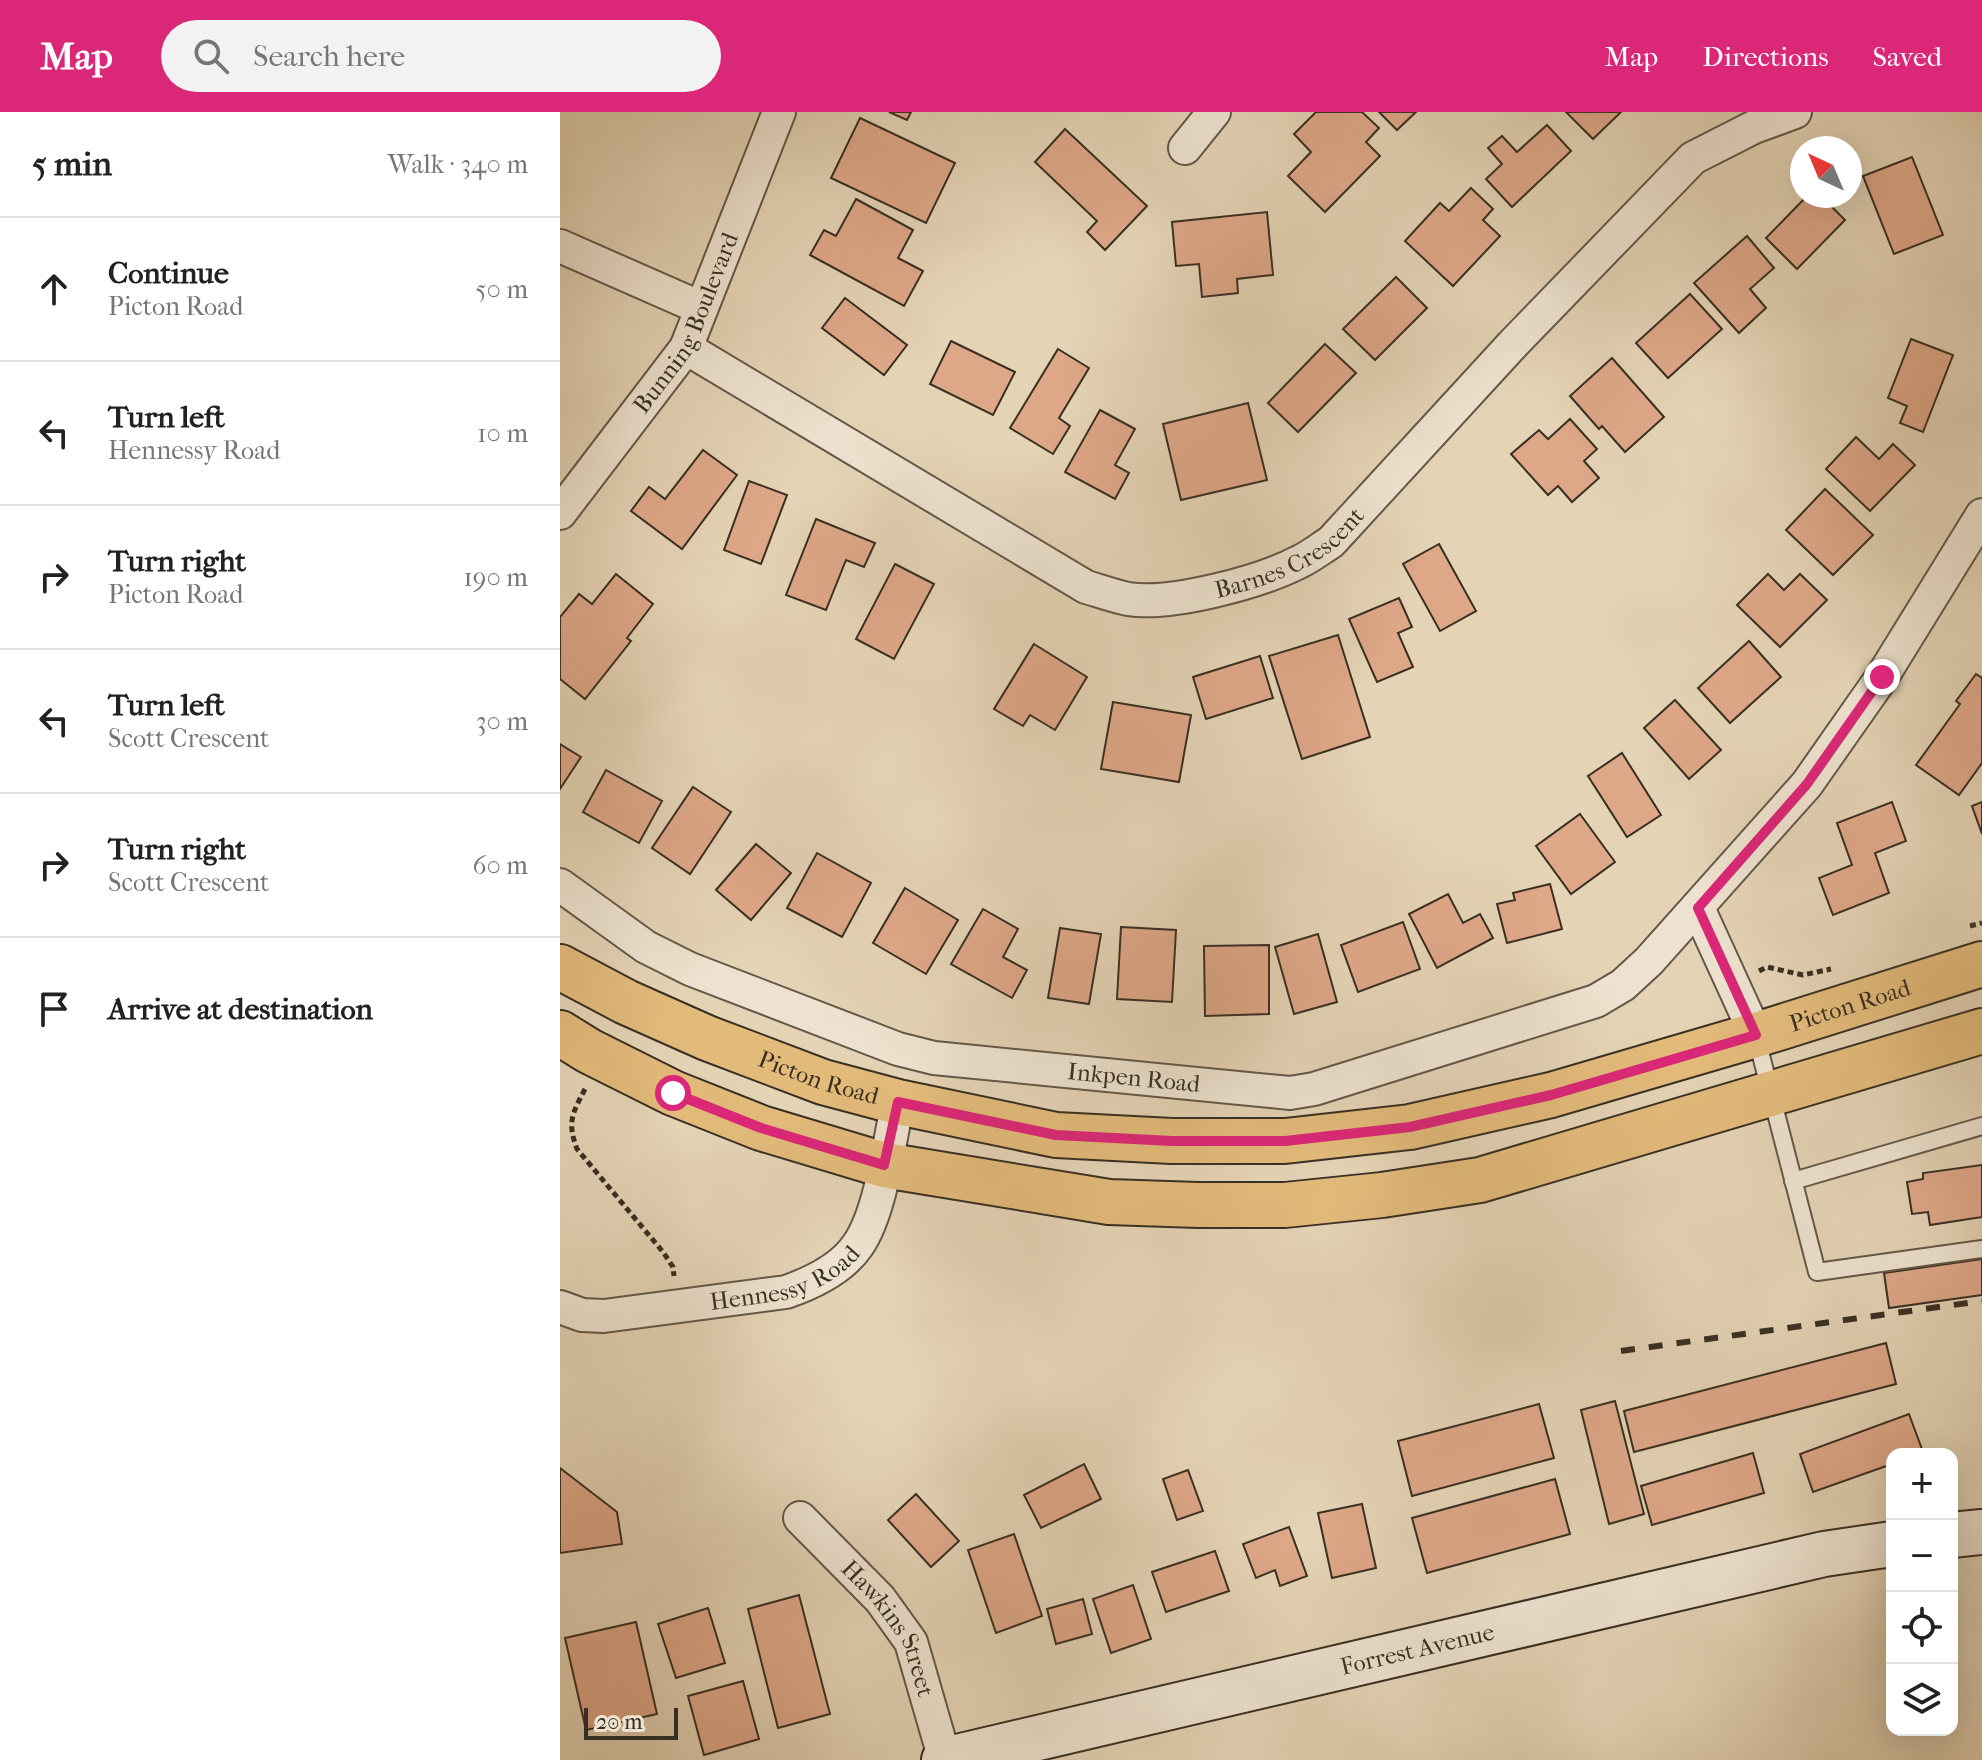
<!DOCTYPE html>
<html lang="en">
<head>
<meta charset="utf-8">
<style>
	:root { --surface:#fff; --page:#f2f2f2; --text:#222; --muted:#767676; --line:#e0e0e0; --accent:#db2777 }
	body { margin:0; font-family:"IM FELL French Canon",serif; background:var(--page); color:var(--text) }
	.controls { position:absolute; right:24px; bottom:24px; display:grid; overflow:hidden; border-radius:16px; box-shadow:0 8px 32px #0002 }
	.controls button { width:72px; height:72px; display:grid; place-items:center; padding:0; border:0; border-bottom:2px solid var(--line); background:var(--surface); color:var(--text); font:40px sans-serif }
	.compass { position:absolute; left:1230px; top:24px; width:72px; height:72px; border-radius:50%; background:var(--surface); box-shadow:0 8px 32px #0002; rotate:316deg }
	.scale { position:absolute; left:24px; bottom:20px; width:94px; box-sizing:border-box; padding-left:8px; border:4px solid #382f23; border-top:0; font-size:22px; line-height:28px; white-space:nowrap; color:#382f23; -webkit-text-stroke:6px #ede2cf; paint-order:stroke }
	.stop { position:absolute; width:24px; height:24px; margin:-18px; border:6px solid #db2777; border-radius:50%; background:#fff }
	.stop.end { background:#db2777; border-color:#fff; box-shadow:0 2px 8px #0008 }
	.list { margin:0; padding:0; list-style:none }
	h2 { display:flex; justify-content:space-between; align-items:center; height:104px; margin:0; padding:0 32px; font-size:34px }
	h2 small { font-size:26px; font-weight:400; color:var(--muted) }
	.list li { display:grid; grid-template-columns:52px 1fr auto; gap:24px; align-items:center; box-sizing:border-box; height:144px; padding:0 32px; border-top:2px solid var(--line) }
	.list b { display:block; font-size:30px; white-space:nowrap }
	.list p { margin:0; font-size:26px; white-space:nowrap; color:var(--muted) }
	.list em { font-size:26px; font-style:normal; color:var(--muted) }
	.icon { flex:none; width:44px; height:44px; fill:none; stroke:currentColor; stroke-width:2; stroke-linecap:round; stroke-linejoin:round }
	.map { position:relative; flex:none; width:1422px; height:1648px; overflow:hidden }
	header { display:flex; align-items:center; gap:48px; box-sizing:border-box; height:112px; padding:0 40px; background:var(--accent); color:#fff }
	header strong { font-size:38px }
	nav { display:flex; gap:44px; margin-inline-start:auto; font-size:28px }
	.search { width:560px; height:72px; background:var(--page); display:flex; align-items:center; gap:20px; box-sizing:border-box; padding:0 28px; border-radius:44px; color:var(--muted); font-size:30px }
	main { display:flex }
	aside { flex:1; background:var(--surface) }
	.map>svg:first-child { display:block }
	.building { fill:#dea788; stroke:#382f23; stroke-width:2 }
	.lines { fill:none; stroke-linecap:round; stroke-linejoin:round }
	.lane-casing { stroke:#635848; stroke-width:20 }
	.street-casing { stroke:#635848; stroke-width:36 }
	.secondary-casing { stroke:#382f23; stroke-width:48 }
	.primary-casing { stroke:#382f23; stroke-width:48 }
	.path { stroke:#382f23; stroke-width:5; stroke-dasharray:6 4; stroke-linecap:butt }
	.lane { stroke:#ede2cf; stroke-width:16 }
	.street { stroke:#ede2cf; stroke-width:32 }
	.secondary { stroke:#ede2cf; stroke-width:44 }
	.primary { stroke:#e2ba7a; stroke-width:44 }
	.rail { stroke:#382f23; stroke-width:6; stroke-dasharray:14 14; stroke-linecap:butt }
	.route { stroke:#db2777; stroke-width:10 }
	.labels { text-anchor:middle; stroke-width:6; stroke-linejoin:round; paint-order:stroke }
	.street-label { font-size:24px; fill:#382f23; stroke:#ede2cf }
</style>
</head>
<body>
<header>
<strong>Map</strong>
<div class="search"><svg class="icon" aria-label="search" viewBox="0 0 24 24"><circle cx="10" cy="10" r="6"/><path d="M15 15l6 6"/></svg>Search here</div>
<nav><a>Map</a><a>Directions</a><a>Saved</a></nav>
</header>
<main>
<aside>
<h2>5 min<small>Walk · 340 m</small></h2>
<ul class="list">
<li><svg class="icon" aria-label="ahead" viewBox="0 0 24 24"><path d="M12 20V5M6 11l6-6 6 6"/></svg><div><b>Continue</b><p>Picton Road</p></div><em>50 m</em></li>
<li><svg class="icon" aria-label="left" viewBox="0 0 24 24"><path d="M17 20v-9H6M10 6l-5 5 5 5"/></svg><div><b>Turn left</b><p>Hennessy Road</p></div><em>10 m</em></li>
<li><svg class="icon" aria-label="right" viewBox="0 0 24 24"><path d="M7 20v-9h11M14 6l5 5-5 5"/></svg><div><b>Turn right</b><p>Picton Road</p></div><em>190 m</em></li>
<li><svg class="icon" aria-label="left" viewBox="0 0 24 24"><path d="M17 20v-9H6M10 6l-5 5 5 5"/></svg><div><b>Turn left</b><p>Scott Crescent</p></div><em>30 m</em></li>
<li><svg class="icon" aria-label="right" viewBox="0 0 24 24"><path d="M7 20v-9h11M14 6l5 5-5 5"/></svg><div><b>Turn right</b><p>Scott Crescent</p></div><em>60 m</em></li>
<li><svg class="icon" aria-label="arrive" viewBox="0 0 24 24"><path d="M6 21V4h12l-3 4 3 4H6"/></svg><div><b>Arrive at destination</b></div></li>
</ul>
</aside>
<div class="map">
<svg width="1422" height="1648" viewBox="0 0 1422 1648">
	<rect width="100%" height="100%" fill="#e4d3b5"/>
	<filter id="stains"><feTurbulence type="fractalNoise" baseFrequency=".0025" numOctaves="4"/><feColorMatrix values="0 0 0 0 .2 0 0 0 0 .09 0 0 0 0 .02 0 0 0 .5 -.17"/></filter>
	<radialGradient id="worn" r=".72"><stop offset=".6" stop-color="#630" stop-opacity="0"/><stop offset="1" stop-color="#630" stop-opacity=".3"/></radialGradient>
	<g class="building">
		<polygon points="329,0 351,0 347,8"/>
		<polygon points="756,0 802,0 819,16 806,30 820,44 765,100 728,64 751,40 734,22"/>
		<polygon points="819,0 856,0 837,18"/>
		<polygon points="1006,0 1061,0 1033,27"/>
		<polygon points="300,6 395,51 366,111 271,66"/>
		<polygon points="987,13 1011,39 952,95 926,67 942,52 928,36 942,24 957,40"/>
		<polygon points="505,17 587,94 545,138 527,120 537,109 475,50"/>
		<polygon points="1352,45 1383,123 1334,142 1303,64"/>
		<polygon points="911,76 933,97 923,108 940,124 893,174 845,129 880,91 889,99"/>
		<polygon points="1247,84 1261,84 1285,108 1237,157 1206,126"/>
		<polygon points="296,87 353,118 338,146 363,159 344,194 250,143 264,118 276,124"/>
		<polygon points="707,100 713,163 677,167 678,181 642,185 639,152 616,154 612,110"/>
		<polygon points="1187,124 1214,156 1190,177 1206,196 1179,221 1134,171"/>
		<polygon points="836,165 867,196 815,248 783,217"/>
		<polygon points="1130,182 1162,217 1108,266 1076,231"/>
		<polygon points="285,186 347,233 324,263 262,216"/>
		<polygon points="1351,227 1393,243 1363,320 1340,311 1347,294 1328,286"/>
		<polygon points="391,229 455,260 433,303 370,272"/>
		<polygon points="765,232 796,261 738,320 708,291"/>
		<polygon points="498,237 529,256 499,306 510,314 493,342 450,316"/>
		<polygon points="1052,246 1104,305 1065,340 1042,314 1039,317 1010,284"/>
		<polygon points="688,291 707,368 621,388 603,312"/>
		<polygon points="540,298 575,317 555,353 569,361 555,387 505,360"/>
		<polygon points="1010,307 1037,337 1024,349 1039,366 1012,390 998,374 988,383 951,342 979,318 988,327"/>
		<polygon points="1296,325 1319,347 1333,332 1355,353 1310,399 1266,357"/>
		<polygon points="143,338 177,363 122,437 71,399 89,375 105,387"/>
		<polygon points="189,369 227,383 201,452 164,438"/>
		<polygon points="1265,377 1313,423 1273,463 1226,418"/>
		<polygon points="256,407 315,431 304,455 286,448 266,498 226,483"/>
		<polygon points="879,432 916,499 880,519 843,452"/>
		<polygon points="335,452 374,472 334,547 296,527"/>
		<polygon points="56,462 93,492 67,526 71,529 25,587 0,567 0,505 19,482 32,492"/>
		<polygon points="1208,462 1224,478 1240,462 1267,488 1220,535 1177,493"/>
		<polygon points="839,486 852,515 838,521 853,555 817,570 789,507"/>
		<polygon points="778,523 810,625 742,647 709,544"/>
		<polygon points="1189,529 1221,565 1170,611 1138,576"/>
		<polygon points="474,532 527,565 495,618 470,603 463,614 434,597"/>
		<polygon points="700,544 713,586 646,607 633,565"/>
		<polygon points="1416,562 1422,566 1422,651 1399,683 1356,653 1400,592 1396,589"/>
		<polygon points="1115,588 1161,638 1129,667 1084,616"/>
		<polygon points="553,590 631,603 619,670 541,657"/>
		<polygon points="0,632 21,645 0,677"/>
		<polygon points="1062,641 1101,703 1067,725 1028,664"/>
		<polygon points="46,658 102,689 79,731 23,700"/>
		<polygon points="133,675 171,700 130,762 92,736"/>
		<polygon points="1332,690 1346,729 1315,741 1329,781 1273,803 1259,766 1292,753 1277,711"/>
		<polygon points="1422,690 1422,722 1412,694"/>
		<polygon points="1020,702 1055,750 1011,782 976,734"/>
		<polygon points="196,732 231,761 191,808 156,778"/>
		<polygon points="257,741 311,771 282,825 227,796"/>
		<polygon points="990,772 1002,817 947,831 937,792 955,788 953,781"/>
		<polygon points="345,776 398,808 366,862 313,831"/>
		<polygon points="888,782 903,811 920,802 933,826 877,856 849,802"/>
		<polygon points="423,797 458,817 443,845 467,858 452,886 391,852"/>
		<polygon points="843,810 860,857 798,880 781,833"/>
		<polygon points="561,815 616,818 612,890 557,887"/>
		<polygon points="500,816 541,822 529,892 488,886"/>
		<polygon points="758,822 777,890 734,902 715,835"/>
		<polygon points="709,833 709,902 645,904 644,834"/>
		<polygon points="1422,1053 1422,1105 1370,1113 1368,1100 1352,1102 1347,1070 1363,1067 1363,1061"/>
		<polygon points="1422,1147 1422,1183 1329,1196 1324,1161"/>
		<polygon points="1326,1231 1336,1272 1074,1340 1064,1299"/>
		<polygon points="1055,1289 1084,1402 1049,1412 1021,1298"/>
		<polygon points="979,1292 994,1346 852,1384 838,1329"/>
		<polygon points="1349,1302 1363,1340 1332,1342 1332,1352 1253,1380 1240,1342"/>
		<polygon points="1193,1341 1204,1381 1092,1413 1081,1374"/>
		<polygon points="524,1352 541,1387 481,1416 464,1383"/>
		<polygon points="0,1356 57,1400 62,1432 0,1441"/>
		<polygon points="628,1358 643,1399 617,1408 603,1367"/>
		<polygon points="995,1367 1010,1422 867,1461 852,1406"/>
		<polygon points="356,1382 399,1429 371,1455 328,1408"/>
		<polygon points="802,1392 816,1456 772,1466 758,1401"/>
		<polygon points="729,1415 747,1464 720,1474 715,1458 696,1466 683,1432"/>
		<polygon points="454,1422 482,1504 436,1521 408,1438"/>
		<polygon points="655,1439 669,1479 606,1500 592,1460"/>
		<polygon points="573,1473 591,1527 551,1541 533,1487"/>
		<polygon points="239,1483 270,1602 218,1616 188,1497"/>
		<polygon points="523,1487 532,1522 496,1532 487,1497"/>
		<polygon points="148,1496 165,1551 116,1566 98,1512"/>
		<polygon points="76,1510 97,1602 26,1618 5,1526"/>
		<polygon points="183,1569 199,1627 144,1643 128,1584"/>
	</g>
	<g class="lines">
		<g class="lane-casing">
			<g id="lane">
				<polyline points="1196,924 1257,1160 1422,1137"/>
				<polyline points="1233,1069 1422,1014"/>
			</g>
		</g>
		<g class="street-casing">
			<g id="street">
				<polyline points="625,36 654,0"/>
				<polyline points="0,134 141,196"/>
				<path id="s1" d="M126 236 526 475C540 479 554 484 568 487 611 494 700 470 739 450 750 445 760 437 771 430L952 233 1133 46 1194 15 1235 0"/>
				<path id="s2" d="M0 401 126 236 219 0"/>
				<path id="s3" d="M0 773 86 835 130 857 338 937 374 946 730 981 754 977 1036 889 1063 873 1089 849 1247 672 1322 565 1422 403"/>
				<polyline points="1138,796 1196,923"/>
				<path id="s4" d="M0 1195 22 1203 44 1204 226 1180C252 1171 282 1157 298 1133 321 1100 329 1030 338 990"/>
				<path id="s5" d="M240 1406 320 1487 351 1530 385 1648"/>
			</g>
		</g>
		<g class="secondary-casing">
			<g id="secondary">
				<polyline points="1392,1423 1422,1420"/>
				<path id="s6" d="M384 1648 1264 1442 1332 1432"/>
			</g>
		</g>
		<g class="primary-casing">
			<g id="primary">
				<path id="s7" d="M0 855 66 890 147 926 263 970 338 990 496 1023 612 1029H725L850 1015 991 983 1196 923 1422 852"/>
				<polyline points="0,921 29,939 113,981 201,1016 324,1053 549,1090 638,1093 725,1093 822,1083 920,1068 1422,919"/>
			</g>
		</g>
		<g class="path">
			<polyline points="1410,814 1422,811"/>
			<polyline points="1199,859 1207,855 1243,863 1271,857"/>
			<path d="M25 977C12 1002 7 1010 17 1037L103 1140 113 1155 114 1164"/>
		</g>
		<use href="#lane" class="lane"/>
		<use href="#street" class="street"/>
		<use href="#secondary" class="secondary"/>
		<use href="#primary" class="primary"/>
		<polyline class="rail" points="1061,1239 1422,1189"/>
	</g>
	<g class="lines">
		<polyline class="route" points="113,981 201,1016 324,1053 338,990 496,1023 612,1029 725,1029 850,1015 991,983 1196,923 1138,796 1247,672 1322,565"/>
	</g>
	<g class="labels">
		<g class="street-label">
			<text dy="8" stroke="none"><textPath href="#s2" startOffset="230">Bunning Boulevard</textPath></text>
			<text dy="8" stroke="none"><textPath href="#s1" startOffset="682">Barnes Crescent</textPath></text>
			<text dy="8" stroke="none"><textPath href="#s7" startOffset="1338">Picton Road</textPath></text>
			<text dy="8" stroke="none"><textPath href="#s7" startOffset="282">Picton Road</textPath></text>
			<text dy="8" stroke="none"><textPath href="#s3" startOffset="616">Inkpen Road</textPath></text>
			<text dy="8" stroke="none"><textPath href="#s4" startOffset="232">Hennessy Road</textPath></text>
			<text dy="8" stroke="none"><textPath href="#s5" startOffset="144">Hawkins Street</textPath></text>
			<text dy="8" stroke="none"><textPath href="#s6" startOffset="486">Forrest Avenue</textPath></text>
		</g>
	</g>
	<rect width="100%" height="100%" filter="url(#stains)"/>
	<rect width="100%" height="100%" fill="url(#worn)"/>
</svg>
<div class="controls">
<button>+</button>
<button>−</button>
<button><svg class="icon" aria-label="locate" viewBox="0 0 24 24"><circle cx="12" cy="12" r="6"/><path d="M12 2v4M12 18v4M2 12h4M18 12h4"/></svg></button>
<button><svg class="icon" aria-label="layers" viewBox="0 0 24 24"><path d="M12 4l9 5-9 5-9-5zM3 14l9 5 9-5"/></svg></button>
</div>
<svg class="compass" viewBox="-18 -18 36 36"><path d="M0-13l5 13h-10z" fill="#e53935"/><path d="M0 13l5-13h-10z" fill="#767676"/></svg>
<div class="scale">20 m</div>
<div class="stop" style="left:113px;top:981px"></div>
<div class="stop end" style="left:1322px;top:565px"></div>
</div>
</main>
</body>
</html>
